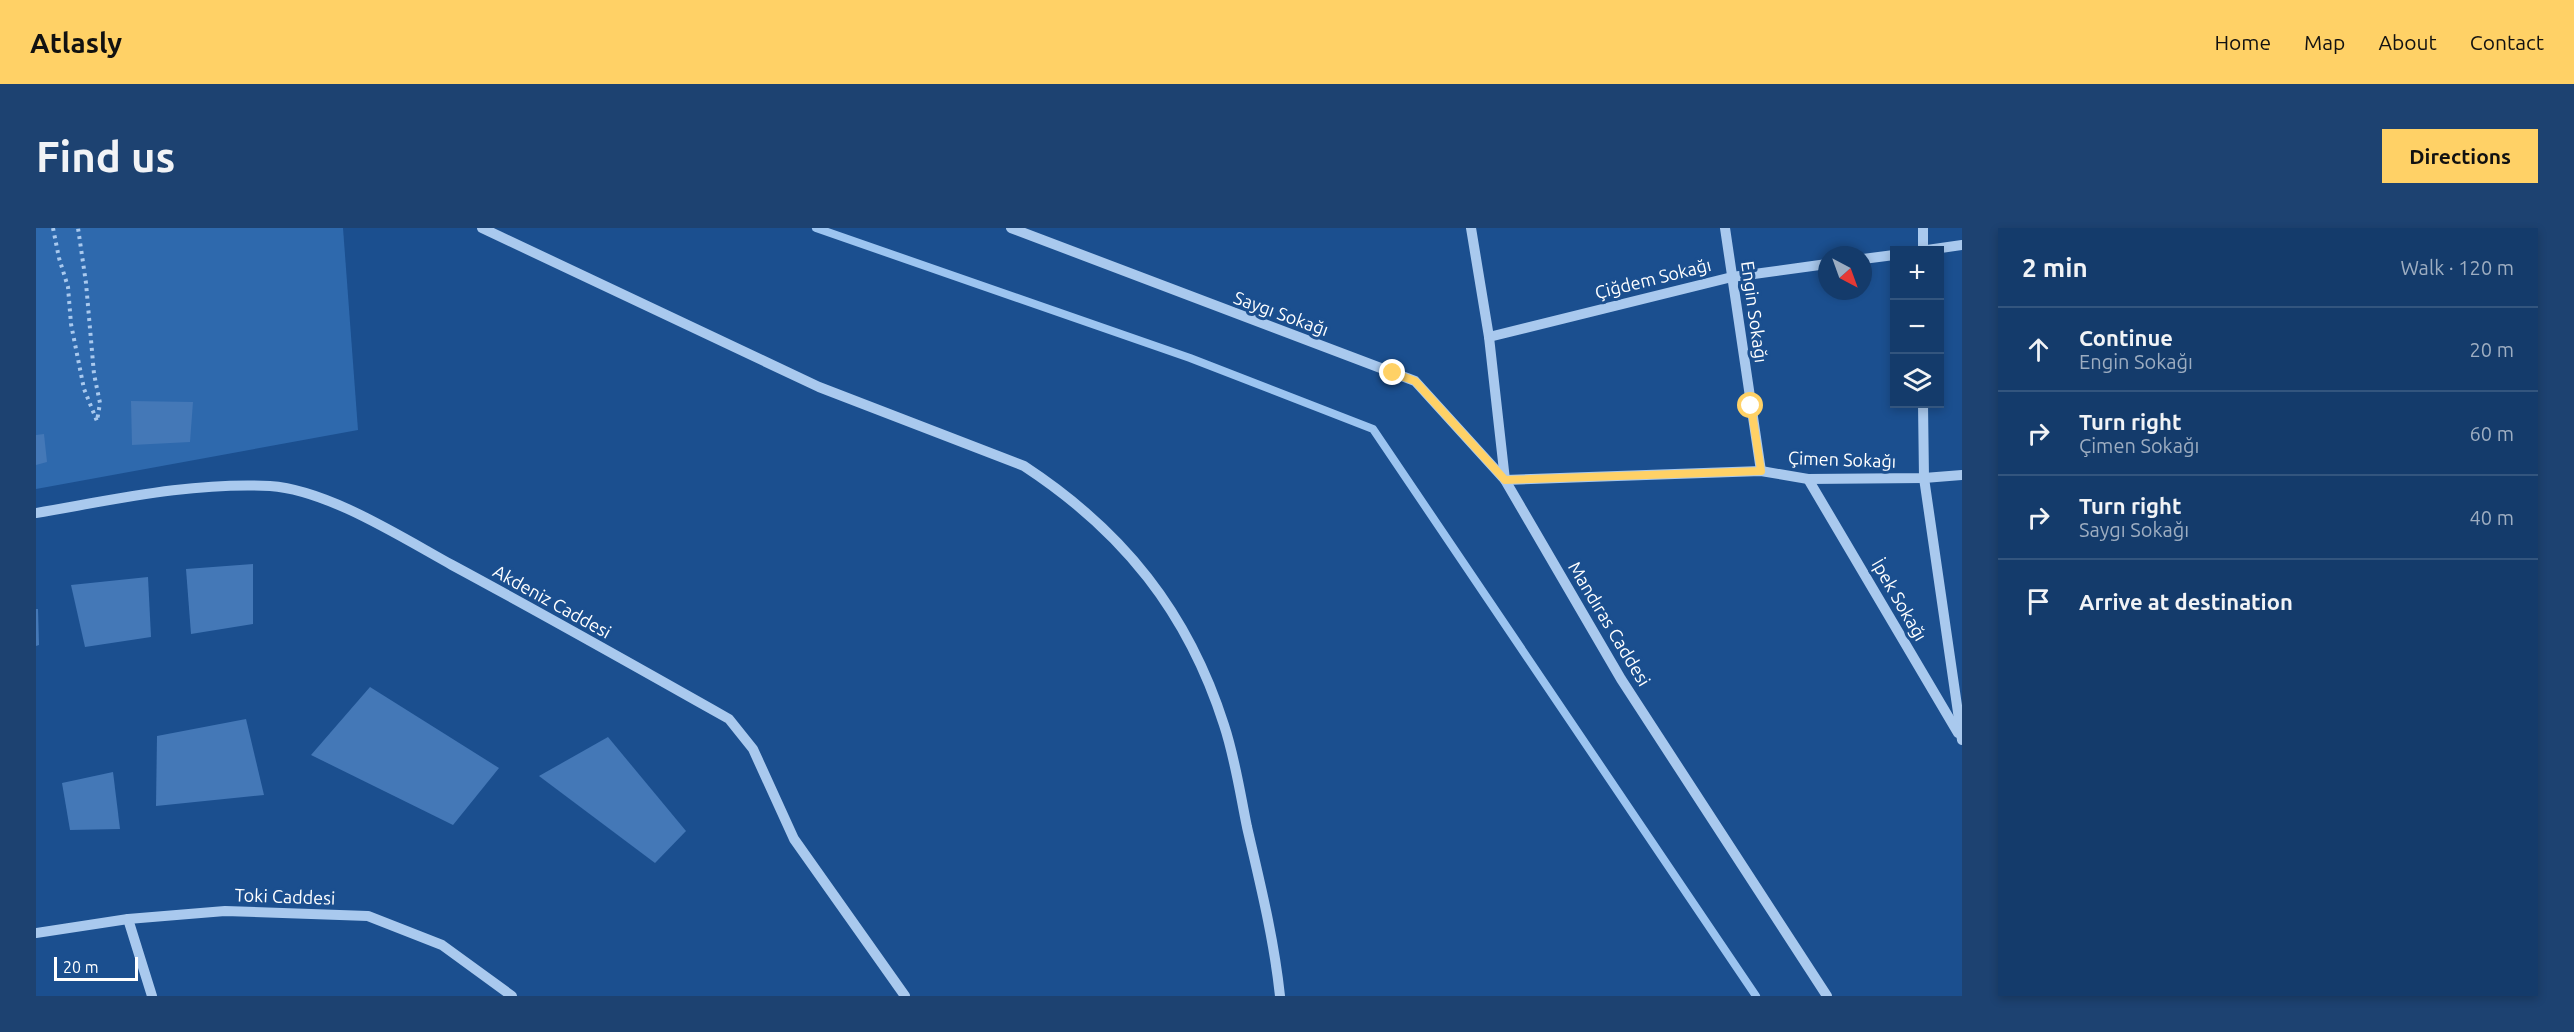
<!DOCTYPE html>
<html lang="en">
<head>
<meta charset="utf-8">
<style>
	:root { --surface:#143b6b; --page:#1d4271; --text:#f1f3f6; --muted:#9dadc1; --line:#33557e; --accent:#ffd166 }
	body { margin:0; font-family:Ubuntu,sans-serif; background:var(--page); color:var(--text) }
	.controls { position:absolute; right:18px; top:18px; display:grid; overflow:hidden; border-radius:0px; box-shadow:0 3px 9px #0003 }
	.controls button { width:54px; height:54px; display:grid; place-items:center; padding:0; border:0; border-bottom:2px solid var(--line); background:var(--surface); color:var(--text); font:30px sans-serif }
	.compass { position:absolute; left:1782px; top:18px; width:54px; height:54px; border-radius:50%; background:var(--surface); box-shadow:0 3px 9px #0003; rotate:139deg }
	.scale { position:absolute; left:18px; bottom:15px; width:84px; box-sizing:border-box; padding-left:6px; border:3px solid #fff; border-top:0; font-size:16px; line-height:21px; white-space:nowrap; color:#fff; -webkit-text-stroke:4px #1b4f8f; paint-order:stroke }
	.stop { position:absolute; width:18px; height:18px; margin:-14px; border:4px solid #ffd166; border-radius:50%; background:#fff }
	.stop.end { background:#ffd166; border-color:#fff; box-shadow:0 2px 6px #0008 }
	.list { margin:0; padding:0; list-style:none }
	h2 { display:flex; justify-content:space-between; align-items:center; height:78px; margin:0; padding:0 24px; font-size:26px }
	h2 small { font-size:20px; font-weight:400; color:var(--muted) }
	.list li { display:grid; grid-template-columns:39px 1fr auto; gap:18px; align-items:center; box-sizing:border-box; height:84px; padding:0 24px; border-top:2px solid var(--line) }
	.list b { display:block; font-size:22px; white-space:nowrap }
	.list p { margin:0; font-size:20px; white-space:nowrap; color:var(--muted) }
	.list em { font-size:20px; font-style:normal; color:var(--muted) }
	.icon { flex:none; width:33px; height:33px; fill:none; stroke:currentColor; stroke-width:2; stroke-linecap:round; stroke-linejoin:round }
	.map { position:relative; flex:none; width:1926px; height:768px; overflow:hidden; border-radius:0px }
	header { display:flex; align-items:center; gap:36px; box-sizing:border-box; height:84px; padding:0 30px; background:var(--accent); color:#111 }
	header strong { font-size:28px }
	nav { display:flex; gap:33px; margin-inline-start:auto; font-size:21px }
	.intro { display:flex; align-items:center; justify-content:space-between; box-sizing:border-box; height:144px; padding:0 36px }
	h1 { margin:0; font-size:42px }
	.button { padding:15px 27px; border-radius:0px; background:var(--accent); color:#111; font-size:21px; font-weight:700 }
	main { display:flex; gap:36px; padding:0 36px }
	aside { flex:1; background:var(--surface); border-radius:0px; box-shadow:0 3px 9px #0003 }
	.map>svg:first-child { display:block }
	.green { fill:#2e69ad }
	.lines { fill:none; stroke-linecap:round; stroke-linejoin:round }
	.stream { stroke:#9cc4f0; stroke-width:8 }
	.building { fill:#4478b7 }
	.path { stroke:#a9c9ee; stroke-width:4; stroke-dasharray:3 4.5; stroke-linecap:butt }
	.minor { stroke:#a9c9ee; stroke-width:10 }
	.route { stroke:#ffd166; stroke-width:8 }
	.labels { text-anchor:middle; stroke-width:6; stroke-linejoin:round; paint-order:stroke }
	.street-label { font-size:18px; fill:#fff; stroke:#1b4f8f }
</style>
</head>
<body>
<header>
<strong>Atlasly</strong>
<nav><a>Home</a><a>Map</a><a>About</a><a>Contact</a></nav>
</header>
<div class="intro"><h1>Find us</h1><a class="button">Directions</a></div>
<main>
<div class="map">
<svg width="1926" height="768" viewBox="0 0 1926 768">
	<rect width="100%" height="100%" fill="#1b4f8f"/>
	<polygon class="green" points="0,0 307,0 322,202 0,261"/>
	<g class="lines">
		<polyline class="stream" points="780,0 1154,130 1337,201 1720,768"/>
	</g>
	<g class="building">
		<polygon points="95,173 157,174 154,214 96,217"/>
		<polygon points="8,206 11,234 0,237 0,207"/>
		<polygon points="217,336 217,396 155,406 150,341"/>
		<polygon points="112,349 115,409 49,419 35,357"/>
		<polygon points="0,381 2,381 3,417 0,418"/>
		<polygon points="334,459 463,540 417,597 275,527"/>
		<polygon points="210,491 228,567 120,578 121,508"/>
		<polygon points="572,509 650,603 619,635 503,548"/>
		<polygon points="77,544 84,601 34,602 26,555"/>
	</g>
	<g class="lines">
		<polyline class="path" points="17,0 23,30 32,59 35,96 48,161 61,193 64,175 58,146 50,55 42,0"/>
		<g class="minor">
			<path d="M446 0 783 159 988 238C1087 303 1152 384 1188 497 1199 530 1204 565 1211 599 1224 655 1238 711 1244 768"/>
			<polyline points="975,0 1379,153 1469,252 1725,243 1772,251 1888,250 1926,247"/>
			<polyline points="1435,0 1453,109 1469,252 1585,451 1791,768"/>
			<polyline points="1689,0 1725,243"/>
			<polyline points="1887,22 1887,0"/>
			<polyline points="1891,22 1926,17"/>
			<polyline points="1827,31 1858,27"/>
			<polyline points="1453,109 1696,49 1791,36"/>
			<polyline points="1887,176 1888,250 1926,512"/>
			<polyline points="1772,251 1922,505"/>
			<path d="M0 285C77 272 155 254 234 258 292 262 365 309 416 337 509 387 601 439 693 491L717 521 758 611 869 768"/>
			<polyline points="92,691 116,768"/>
			<polyline points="0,705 92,691 189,683 332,688 406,717 476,768"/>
		</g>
	</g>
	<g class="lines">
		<polyline class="route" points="1357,145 1379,153 1469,252 1725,243 1715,178"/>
	</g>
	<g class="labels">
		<g class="street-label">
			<text transform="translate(1617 51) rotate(-14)" y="6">Çiğdem Sokağı</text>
			<text transform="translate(1718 84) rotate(82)" y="6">Engin Sokağı</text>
			<text transform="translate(1245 86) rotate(20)" y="6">Saygı Sokağı</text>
			<text transform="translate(1806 232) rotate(2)" y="6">Çimen Sokağı</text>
			<text transform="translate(1863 372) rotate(60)" y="6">İpek Sokağı</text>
			<text transform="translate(516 374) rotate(29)" y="6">Akdeniz Caddesi</text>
			<text transform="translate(1573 396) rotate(59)" y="6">Mandıras Caddesi</text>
			<text transform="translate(249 669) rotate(2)" y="6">Toki Caddesi</text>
		</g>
	</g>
</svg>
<div class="controls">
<button>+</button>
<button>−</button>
<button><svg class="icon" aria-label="layers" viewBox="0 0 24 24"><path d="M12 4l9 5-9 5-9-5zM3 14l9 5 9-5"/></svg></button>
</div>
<svg class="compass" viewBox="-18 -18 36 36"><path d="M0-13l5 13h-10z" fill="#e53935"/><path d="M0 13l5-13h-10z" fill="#9dadc1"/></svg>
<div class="scale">20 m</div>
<div class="stop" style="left:1715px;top:178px"></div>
<div class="stop end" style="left:1357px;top:145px"></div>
</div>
<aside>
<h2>2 min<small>Walk · 120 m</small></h2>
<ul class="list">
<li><svg class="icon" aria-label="ahead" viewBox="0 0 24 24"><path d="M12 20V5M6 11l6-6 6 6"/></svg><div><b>Continue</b><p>Engin Sokağı</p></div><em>20 m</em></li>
<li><svg class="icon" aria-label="right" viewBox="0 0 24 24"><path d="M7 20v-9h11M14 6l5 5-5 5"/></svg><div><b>Turn right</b><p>Çimen Sokağı</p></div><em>60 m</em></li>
<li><svg class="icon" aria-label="right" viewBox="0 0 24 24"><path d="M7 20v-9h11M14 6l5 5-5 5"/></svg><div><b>Turn right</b><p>Saygı Sokağı</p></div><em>40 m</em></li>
<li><svg class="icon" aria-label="arrive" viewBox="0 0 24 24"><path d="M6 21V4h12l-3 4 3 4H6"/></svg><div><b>Arrive at destination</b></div></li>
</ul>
</aside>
</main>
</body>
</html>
